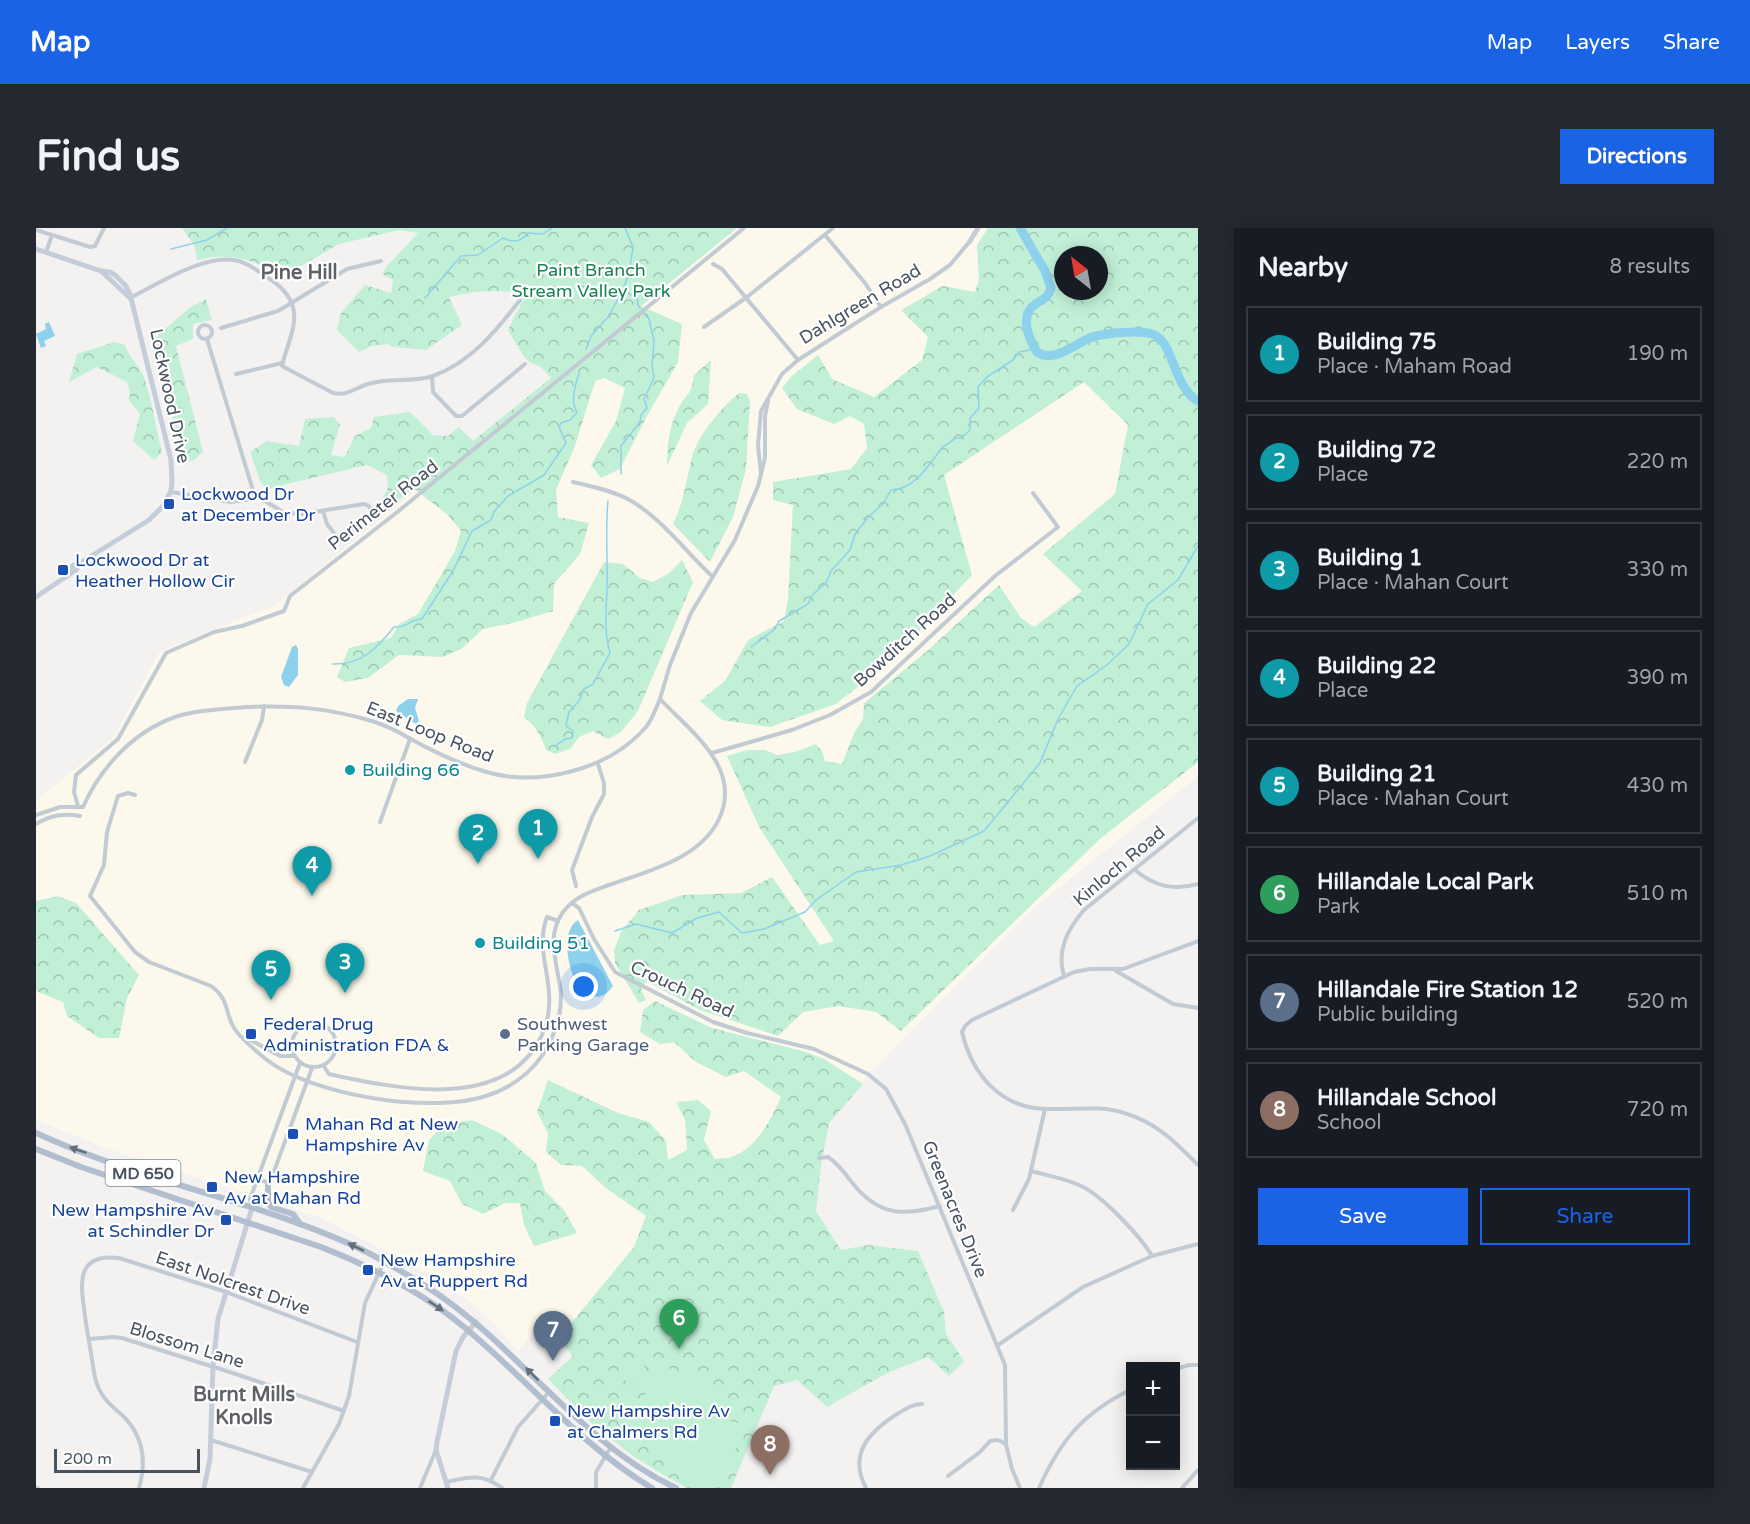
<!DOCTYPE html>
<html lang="en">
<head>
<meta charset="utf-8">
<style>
	:root { --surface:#171b24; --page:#242831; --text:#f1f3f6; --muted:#9ea1a6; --line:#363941; --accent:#1a63e5 }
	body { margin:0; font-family:"Varela Round",sans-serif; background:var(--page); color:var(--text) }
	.controls { position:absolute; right:18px; bottom:18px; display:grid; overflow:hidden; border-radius:0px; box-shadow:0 3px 15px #0003 }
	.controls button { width:54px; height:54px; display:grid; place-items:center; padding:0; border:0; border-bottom:2px solid var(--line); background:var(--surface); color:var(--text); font:30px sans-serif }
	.compass { position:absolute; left:1018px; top:18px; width:54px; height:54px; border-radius:50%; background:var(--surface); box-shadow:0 3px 15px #0003; rotate:329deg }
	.scale { position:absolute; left:18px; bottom:15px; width:146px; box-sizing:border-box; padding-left:6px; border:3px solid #49535f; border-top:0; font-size:16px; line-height:21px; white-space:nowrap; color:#49535f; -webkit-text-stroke:4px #fff; paint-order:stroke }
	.you { position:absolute; left:548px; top:759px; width:21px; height:21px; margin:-15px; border:4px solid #fff; border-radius:50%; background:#1a73e8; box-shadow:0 0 0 9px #1a73e833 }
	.badge { display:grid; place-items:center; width:39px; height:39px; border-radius:50%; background:var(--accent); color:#fff; font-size:20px; font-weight:700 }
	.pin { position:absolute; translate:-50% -50px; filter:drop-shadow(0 2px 3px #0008) }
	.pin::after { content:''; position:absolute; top:32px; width:21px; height:18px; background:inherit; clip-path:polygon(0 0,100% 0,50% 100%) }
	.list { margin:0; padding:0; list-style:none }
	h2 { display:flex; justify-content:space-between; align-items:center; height:78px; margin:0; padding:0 24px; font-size:26px }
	h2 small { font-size:20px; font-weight:400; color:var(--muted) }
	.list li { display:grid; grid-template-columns:39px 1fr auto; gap:18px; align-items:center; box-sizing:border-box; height:96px; margin:0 12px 12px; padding:0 12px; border:2px solid var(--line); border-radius:0px }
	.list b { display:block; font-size:22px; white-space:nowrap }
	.list p { margin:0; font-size:20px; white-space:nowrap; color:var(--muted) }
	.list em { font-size:20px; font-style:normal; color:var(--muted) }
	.actions { display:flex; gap:12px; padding:18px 24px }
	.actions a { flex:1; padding:14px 0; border:2px solid var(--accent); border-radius:0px; text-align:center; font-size:21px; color:var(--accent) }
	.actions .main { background:var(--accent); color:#fff }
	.map { position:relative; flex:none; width:1162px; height:1260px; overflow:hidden; border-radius:0px }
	header { display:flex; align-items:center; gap:36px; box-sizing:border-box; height:84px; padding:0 30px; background:var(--accent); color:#fff }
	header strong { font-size:28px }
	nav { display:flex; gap:33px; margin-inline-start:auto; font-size:21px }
	.intro { display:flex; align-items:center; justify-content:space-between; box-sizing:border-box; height:144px; padding:0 36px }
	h1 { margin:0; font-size:42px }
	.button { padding:15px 27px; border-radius:0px; background:var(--accent); color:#fff; font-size:21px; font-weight:700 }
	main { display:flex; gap:36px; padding:0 36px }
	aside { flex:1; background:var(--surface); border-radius:0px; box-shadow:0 3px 15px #0003 }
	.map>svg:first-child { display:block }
	.commercial { fill:#fcf9ec; fill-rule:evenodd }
	.forest { fill:url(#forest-crowns); fill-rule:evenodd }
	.pitch { fill:#c1f0d7 }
	.water { fill:#8ed1ec }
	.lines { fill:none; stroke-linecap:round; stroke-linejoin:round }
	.stream { stroke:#8ed1ec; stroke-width:1.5 }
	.river { stroke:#8ed1ec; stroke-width:9 }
	.street { stroke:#c2cad3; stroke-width:4 }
	.secondary { stroke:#c4cdd9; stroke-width:5 }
	.primary { stroke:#b1becf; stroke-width:6 }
	.oneway { fill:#636e7b }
	.transit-dot { fill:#1a4fb4; stroke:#fff; stroke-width:2 }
	.culture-dot { fill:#0f9aa8; stroke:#fff; stroke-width:2 }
	.service-dot { fill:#5c6f8a; stroke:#fff; stroke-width:2 }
	.labels { text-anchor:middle; stroke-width:4.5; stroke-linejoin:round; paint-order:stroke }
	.shield { fill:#fff; stroke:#80878f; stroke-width:1.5 }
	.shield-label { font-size:16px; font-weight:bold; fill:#49535f }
	.park-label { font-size:18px; fill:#188255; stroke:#fff }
	.street-label { font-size:18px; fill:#49535f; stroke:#fff }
	.transit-label { font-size:18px; fill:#164399; stroke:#fff; text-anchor:start }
	.culture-label { font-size:18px; fill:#0d838f; stroke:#fff; text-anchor:start }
	.service-label { font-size:18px; fill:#4e5e75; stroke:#fff; text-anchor:start }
	.neighbourhood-label { font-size:20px; font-weight:bold; fill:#5e6166; stroke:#fff }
</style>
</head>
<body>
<header>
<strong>Map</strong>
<nav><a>Map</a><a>Layers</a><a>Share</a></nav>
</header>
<div class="intro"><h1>Find us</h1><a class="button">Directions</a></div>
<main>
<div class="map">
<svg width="1162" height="1260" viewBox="0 0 1162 1260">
	<defs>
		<pattern id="forest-crowns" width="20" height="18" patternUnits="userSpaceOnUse" patternTransform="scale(1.5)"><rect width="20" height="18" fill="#c1f0d7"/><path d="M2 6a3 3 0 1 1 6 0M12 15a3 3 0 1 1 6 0" fill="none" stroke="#9fc5b2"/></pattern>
	</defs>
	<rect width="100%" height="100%" fill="#f4f1f1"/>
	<path class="commercial" d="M701 0H1162V548L999 679 770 909 631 980 528 1104 511 1089 482 1123 459 1097 433 1073 372 1034 285 990 67 919 0 892V573L77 510 124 423 238 378ZM1027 27H1063V63H1027Z"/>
	<g class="forest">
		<path d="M146 0H701L605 78 646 96 642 134 611 188 584 241 565 250 555 237 580 193 589 160 568 150 559 153 539 218 520 262 522 289 553 295 544 326 518 356 517 383 477 395 447 401 425 421 407 429 363 427 332 450 309 454 301 449 313 420 355 410 363 396 382 386 419 323 425 303 412 287 377 260 345 287 342 279 352 260 351 247 331 237 230 261 224 253 214 224 231 213 263 218 269 191 298 189 304 197 295 227 309 229 319 208 335 200 338 189 374 184 397 207 412 208 423 199 437 213 515 150 505 139 495 135 488 129 472 102 490 66C463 61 440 62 413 69L426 97 390 122 356 119 352 116 336 118 323 124 301 102 305 85 329 57 355 65 357 52 346 46 351 38 382 5 363 2 303 16 246 49C220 31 193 24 161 32L158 17Z"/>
		<path d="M952 0H1162V534L1065 610 865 803 840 784 803 778 767 784 742 808 664 782 610 753 605 761 610 772 603 775 579 735 578 722 586 702 603 682 646 667 705 665 736 649 784 717 798 713 723 599 691 528 711 522H729L741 527 759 524 780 516 786 523 789 533 806 536 818 505 827 491 828 475 890 424 963 357 985 390 998 399 1046 363 1007 326 1079 266 1092 197 1048 154 908 247 936 347 858 430 800 476 734 499 686 492 664 473 689 453 712 412 748 393 752 371 757 277 737 272V254L815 241 831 220 828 196 814 188 798 196 761 181 746 160 756 148 782 127 796 151 838 169 886 132 892 109 865 82 907 58 939 64 943 52 941 17ZM1027 27H1063V63H1027Z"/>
		<polygon points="170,71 176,92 157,96 157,111 140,118 167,224 158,232 148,235 118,111 153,80"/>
		<path d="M78 114 89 117C93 130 103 137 108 149 116 173 120 200 126 225L118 232 97 213 104 186 93 173 94 165 91 154 61 139 33 154 41 126Z"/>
		<path d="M675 132 672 176 651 195 631 238C631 218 633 199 642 181 651 164 655 169 658 147Z"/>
		<path d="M703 165 711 166 714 173 710 241 697 289 674 334 637 296C648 274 650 252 656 229 662 207 686 179 703 165Z"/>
		<path d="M646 332 657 354 602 483 585 504 572 511 557 503 543 509 534 521 519 526 510 522C505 507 500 499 488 489L491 475 568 334 587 336 604 350 617 354 633 345Z"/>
		<polygon points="22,668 40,675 103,747 91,770 83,810 63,810 31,788 27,774 0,763 0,673"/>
		<path d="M619 773 676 800 770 824 788 831 827 856 793 895 785 937 780 983 805 1022 832 1017 882 1023 908 1084 910 1106 928 1133 913 1148 892 1129 853 1144 791 1179 761 1152 738 1158 695 1260H651L626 1246 597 1228 554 1194 512 1151 537 1128 523 1110 598 1019 610 988 571 961 546 938 525 937 510 924 512 905 501 884 512 852 582 885 613 894 630 913 632 932 651 922 649 892 640 874 662 872 675 883 668 912 679 931C685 930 693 931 698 928 721 919 736 890 745 869L708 843 690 849 660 834 638 814 624 816 604 804 607 782Z"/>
		<polygon points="436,892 466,906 500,935 509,963 528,982 541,1005 498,1018 488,997 484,975 469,975 447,986 426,976 414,953 387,943 393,912 409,896"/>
	</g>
	<g class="pitch">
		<polygon points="595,1129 610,1140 596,1158 582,1147"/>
		<path d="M630 1139 685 1164 680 1178 670 1192C686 1190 698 1192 712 1200L677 1260H673L618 1224 633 1211C616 1213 604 1206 593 1195L624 1140Z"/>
	</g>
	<g class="water">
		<polygon points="13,94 19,108 8,113 10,118 5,120 0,106 10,101 9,96"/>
		<polygon points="260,417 262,421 262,447 253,459 248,457 245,449 256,419"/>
		<polygon points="372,471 382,471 379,480 383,493 380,496 360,483 362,478"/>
		<path d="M542 692 577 758C567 771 561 771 545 764 534 749 522 704 542 692Z"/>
	</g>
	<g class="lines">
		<g class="stream">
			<polyline points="135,21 171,12 191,0"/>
			<polyline points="588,63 601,70 602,77 604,80"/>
			<path d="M389 70 425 28 442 27 467 10C478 15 485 14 492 5L507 6 516 0"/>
			<polyline points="550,121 555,108 572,89 585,66 593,46 597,19 589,0"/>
			<polyline points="585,246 585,218 604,194 605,187 611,180 608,171 618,150 616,137 618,113 613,91 609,87"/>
			<path d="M715 419 739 401 743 393 772 376 776 367 790 355 795 343 814 322 819 306 833 288 847 276 855 262C878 262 893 237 905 221 909 216 915 215 919 210H925L934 202V190L943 180 942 159 951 149 977 132 983 124 999 121"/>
			<path d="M297 436C326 437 341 420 358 399 371 400 374 391 386 391L417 343 436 303 455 292 458 284 472 268 508 247 530 215 523 199 525 195 534 192 541 185C534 172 539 159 543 145"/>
			<path d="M519 518 529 511 536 510 537 503 530 498 533 484 543 473 548 461 557 456 574 425C568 405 570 384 571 363 572 333 569 303 572 273"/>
			<polyline points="579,703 600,696 636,705 661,690 683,684 706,705 728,701 769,684 780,672 820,644 865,637 894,628 948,603 1004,535 1022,491 1041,458 1071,437 1093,416 1112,376 1142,352 1162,318"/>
		</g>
		<path class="river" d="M984 0 1009 43 1015 60C1013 71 1003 72 996 79 984 91 994 113 1001 124 1018 136 1040 115 1056 109 1070 105 1102 102 1116 106 1138 112 1136 158 1162 173"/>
		<g class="street">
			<polyline points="0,2 54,19 59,18 68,0"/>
			<polyline points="789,7 829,55 845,79"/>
			<polyline points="10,24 16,7"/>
			<polyline points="677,36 686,41 762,132"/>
			<path d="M94 70C122 56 165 28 197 32 210 33 223 44 234 51 249 61 260 74 258 93 257 108 249 123 246 138L297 165C312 168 319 160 332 156 353 149 377 155 397 148 434 135 461 102 484 72"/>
			<circle cx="169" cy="104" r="7"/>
			<polyline points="668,99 711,69 797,0"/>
			<polyline points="185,100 242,83 311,41 345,33"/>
			<polyline points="171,111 219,269"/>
			<polyline points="200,146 246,135"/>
			<polyline points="396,148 397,164 420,188 426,188 489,136"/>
			<polyline points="725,246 722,217 725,183 746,146 762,132 787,116 845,79 894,51 914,37 934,13"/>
			<path d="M537 254C555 258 573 262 590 270 623 287 650 324 677 349"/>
			<polyline points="135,264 195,274 224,270 247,284 265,286 328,276 333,278 335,284 334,288 304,313 291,296 287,283"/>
			<polyline points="624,471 634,437 655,385 699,312 722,258 729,230 729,188 732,173"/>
			<polyline points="676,525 756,502 794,487 835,464 959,348 1022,299 997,265"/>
			<polyline points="209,534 226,492 228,478"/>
			<polyline points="42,578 38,564 40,547 82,511 130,425 178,404 206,398 248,383 254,368 360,285 708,0"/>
			<path d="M0 587 24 579H47C65 539 97 504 139 489 161 482 187 481 210 479 256 477 292 480 336 493 349 497 361 503 373 510 396 523 422 535 447 543 501 560 573 542 610 499 616 492 620 480 624 471 655 504 707 540 683 591 664 631 612 643 573 657 556 663 539 668 527 684 508 711 523 738 525 767 525 781 523 795 517 807 506 836 482 857 453 867 398 887 277 868 231 832 220 823 205 811 198 800 188 783 194 772 175 758L113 734 99 724 54 668 68 637 71 604 82 568 92 565 99 567"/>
			<polyline points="344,594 374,511"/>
			<path d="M0 596C15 587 27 585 44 588"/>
			<path d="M1099 642C1118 658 1137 663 1162 656"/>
			<polyline points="540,658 536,642 556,589 568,566 568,555 562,536"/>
			<polyline points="536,675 543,680 558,711 579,744 677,794 711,805 778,821 832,846 850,861 869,896 969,1137 970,1216 976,1241 984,1260"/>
			<path d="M1162 713 1087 741H1054L1038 744 936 792 929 798 926 804C936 846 964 880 1010 881 1036 882 1064 877 1088 885 1120 894 1139 914 1162 937"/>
			<polyline points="1080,743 1137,776 1162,780"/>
			<path d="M1028 748C1020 722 1032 701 1048 682L1162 590"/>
			<circle cx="278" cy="817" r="22"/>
			<polyline points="209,809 244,828 258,828"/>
			<polyline points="264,835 214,971 216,980 226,976 276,840"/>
			<path d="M287 837 293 846C353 859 451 881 495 825 505 812 512 795 513 779 516 747 499 721 511 689L522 693"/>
			<path d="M783 930 792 929C803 936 810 947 818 957 844 988 867 988 904 978"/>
			<path d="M995 943C1013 948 1033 951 1049 960 1069 971 1105 1009 1116 1028"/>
			<polyline points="221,951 234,955"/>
			<polyline points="977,982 993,951 1009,881"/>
			<polyline points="53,1111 77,1109 86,1110 200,1146 308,1183"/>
			<polyline points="962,1117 1047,1059 1116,1028 1162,1016"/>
			<polyline points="1140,1141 1153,1137 1162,1137"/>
			<polyline points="175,1212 276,1244"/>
			<polyline points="912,1248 944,1224 954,1213 962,1212 970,1216"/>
			<polyline points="455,1252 482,1199 513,1164"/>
			<path d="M410 1254C434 1249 445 1245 466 1260"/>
			<polyline points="0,1260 2,1260"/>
			<path d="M103 1260C111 1232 107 1207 86 1187 72 1175 64 1168 59 1150 56 1131 53 1113 50 1095 46 1063 35 1024 83 1030L190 1064 321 1114"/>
			<polyline points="267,1260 303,1196 313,1168 329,1075 348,1034"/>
			<polyline points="384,1260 400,1222"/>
			<polyline points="560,1260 560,1244 575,1219"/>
			<path d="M830 1260C812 1226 833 1204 861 1186 870 1181 876 1176 886 1176"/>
			<path d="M1003 1260C1024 1213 1047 1185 1094 1162"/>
			<polyline points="1146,1260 1162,1242"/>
		</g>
		<g class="secondary">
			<polyline points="934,13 942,0"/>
			<path d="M0 21 65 43 74 44 79 47 90 58 94 66 135 232 136 254 135 263 127 278 113 292 44 335C37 337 32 339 31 347"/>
			<polyline points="65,43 94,70"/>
			<polyline points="0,369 40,342 44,335"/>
			<polyline points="168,1260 174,1231 177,1138 182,1091 216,980"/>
			<polyline points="412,1260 400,1222 401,1214 420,1123 427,1109 440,1094"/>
		</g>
		<g class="primary">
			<path d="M0 905C99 951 208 970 307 1013 336 1025 364 1042 391 1059 481 1116 542 1214 640 1260"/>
			<path d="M0 921 45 939 285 1019C336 1039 386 1064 428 1099 492 1152 544 1217 616 1260"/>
			<polyline points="232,958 232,974 235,979 257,986 264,996"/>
		</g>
	</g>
	<defs><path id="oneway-solid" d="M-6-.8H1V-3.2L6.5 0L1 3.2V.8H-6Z" transform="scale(1.5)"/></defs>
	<g class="oneway">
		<use href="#oneway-solid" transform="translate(42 922) rotate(-161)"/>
		<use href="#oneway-solid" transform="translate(320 1019) rotate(-154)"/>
		<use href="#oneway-solid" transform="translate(400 1078) rotate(34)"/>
		<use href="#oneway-solid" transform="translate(496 1146) rotate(-135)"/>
	</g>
	<g class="transit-dot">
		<rect x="127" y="270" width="12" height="12" rx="3"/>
		<rect x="21" y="336" width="12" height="12" rx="3"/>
		<rect x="209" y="800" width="12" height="12" rx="3"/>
		<rect x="251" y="900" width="12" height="12" rx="3"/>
		<rect x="170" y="953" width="12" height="12" rx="3"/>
		<rect x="184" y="986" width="12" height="12" rx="3"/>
		<rect x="326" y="1036" width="12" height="12" rx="3"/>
		<rect x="513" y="1187" width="12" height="12" rx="3"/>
	</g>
	<g class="culture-dot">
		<circle cx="314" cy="542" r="6"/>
		<circle cx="444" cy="715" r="6"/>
	</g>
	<circle class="service-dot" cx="469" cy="806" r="6"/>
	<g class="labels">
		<rect class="shield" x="69.5" y="932" width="75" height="26" rx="4.5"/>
		<g class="shield-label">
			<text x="107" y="951">MD 650</text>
		</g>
		<g class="park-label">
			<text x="555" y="48">Paint Branch<tspan x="555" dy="21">Stream Valley Park</tspan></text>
		</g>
		<g class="street-label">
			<text transform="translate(824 76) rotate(-31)" y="6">Dahlgreen Road</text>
			<text transform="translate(134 168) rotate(78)" y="6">Lockwood Drive</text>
			<text transform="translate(347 277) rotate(-38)" y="6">Perimeter Road</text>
			<text transform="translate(869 412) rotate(-42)" y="6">Bowditch Road</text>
			<text transform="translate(394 504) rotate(22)" y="6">East Loop Road</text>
			<text transform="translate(1083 638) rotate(-40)" y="6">Kinloch Road</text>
			<text transform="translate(646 761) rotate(25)" y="6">Crouch Road</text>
			<text transform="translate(919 981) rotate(68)" y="6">Greenacres Drive</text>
			<text transform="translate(197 1055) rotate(19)" y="6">East Nolcrest Drive</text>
			<text transform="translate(151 1117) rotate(17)" y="6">Blossom Lane</text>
		</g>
		<g class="transit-label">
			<text x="145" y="272">Lockwood Dr<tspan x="145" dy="21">at December Dr</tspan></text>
			<text x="39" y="338">Lockwood Dr at<tspan x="39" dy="21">Heather Hollow Cir</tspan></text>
			<text x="227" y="802">Federal Drug<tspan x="227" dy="21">Administration FDA &amp;</tspan></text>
			<text x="269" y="902">Mahan Rd at New<tspan x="269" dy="21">Hampshire Av</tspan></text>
			<text x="188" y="955">New Hampshire<tspan x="188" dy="21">Av at Mahan Rd</tspan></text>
			<text x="178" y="988" text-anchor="end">New Hampshire Av<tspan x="178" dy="21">at Schindler Dr</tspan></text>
			<text x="344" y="1038">New Hampshire<tspan x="344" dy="21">Av at Ruppert Rd</tspan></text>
			<text x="531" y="1189">New Hampshire Av<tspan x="531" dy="21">at Chalmers Rd</tspan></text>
		</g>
		<g class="culture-label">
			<text x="326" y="548">Building 66</text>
			<text x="456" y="721">Building 51</text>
		</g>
		<g class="service-label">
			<text x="481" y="802">Southwest<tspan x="481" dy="21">Parking Garage</tspan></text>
		</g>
		<g class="neighbourhood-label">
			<text x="263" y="51">Pine Hill</text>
			<text x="208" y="1173">Burnt Mills<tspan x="208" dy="23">Knolls</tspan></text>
		</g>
	</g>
</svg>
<div class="controls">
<button>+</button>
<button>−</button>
</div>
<svg class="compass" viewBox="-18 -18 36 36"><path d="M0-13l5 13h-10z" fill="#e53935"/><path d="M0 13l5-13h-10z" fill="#9ea1a6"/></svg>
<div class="scale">200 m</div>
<div class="you"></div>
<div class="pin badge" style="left:502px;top:631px;background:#0f9aa8">1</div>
<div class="pin badge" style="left:442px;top:636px;background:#0f9aa8">2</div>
<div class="pin badge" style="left:309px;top:765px;background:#0f9aa8">3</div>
<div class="pin badge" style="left:276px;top:668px;background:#0f9aa8">4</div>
<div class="pin badge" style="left:235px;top:772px;background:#0f9aa8">5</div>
<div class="pin badge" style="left:643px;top:1121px;background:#2e9e5b">6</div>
<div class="pin badge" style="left:517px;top:1133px;background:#5c6f8a">7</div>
<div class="pin badge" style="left:734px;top:1247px;background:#8d6e63">8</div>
</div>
<aside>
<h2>Nearby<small>8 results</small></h2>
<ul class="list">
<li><span class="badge" style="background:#0f9aa8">1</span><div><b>Building 75</b><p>Place · Maham Road</p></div><em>190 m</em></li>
<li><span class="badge" style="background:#0f9aa8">2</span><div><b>Building 72</b><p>Place</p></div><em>220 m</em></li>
<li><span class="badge" style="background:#0f9aa8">3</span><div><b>Building 1</b><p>Place · Mahan Court</p></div><em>330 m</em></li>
<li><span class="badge" style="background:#0f9aa8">4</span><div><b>Building 22</b><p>Place</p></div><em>390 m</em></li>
<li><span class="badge" style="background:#0f9aa8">5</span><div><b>Building 21</b><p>Place · Mahan Court</p></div><em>430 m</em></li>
<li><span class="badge" style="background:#2e9e5b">6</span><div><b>Hillandale Local Park</b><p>Park</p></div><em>510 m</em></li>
<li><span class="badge" style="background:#5c6f8a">7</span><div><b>Hillandale Fire Station 12</b><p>Public building</p></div><em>520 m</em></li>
<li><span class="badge" style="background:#8d6e63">8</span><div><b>Hillandale School</b><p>School</p></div><em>720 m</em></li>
</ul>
<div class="actions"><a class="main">Save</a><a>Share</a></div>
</aside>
</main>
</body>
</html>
